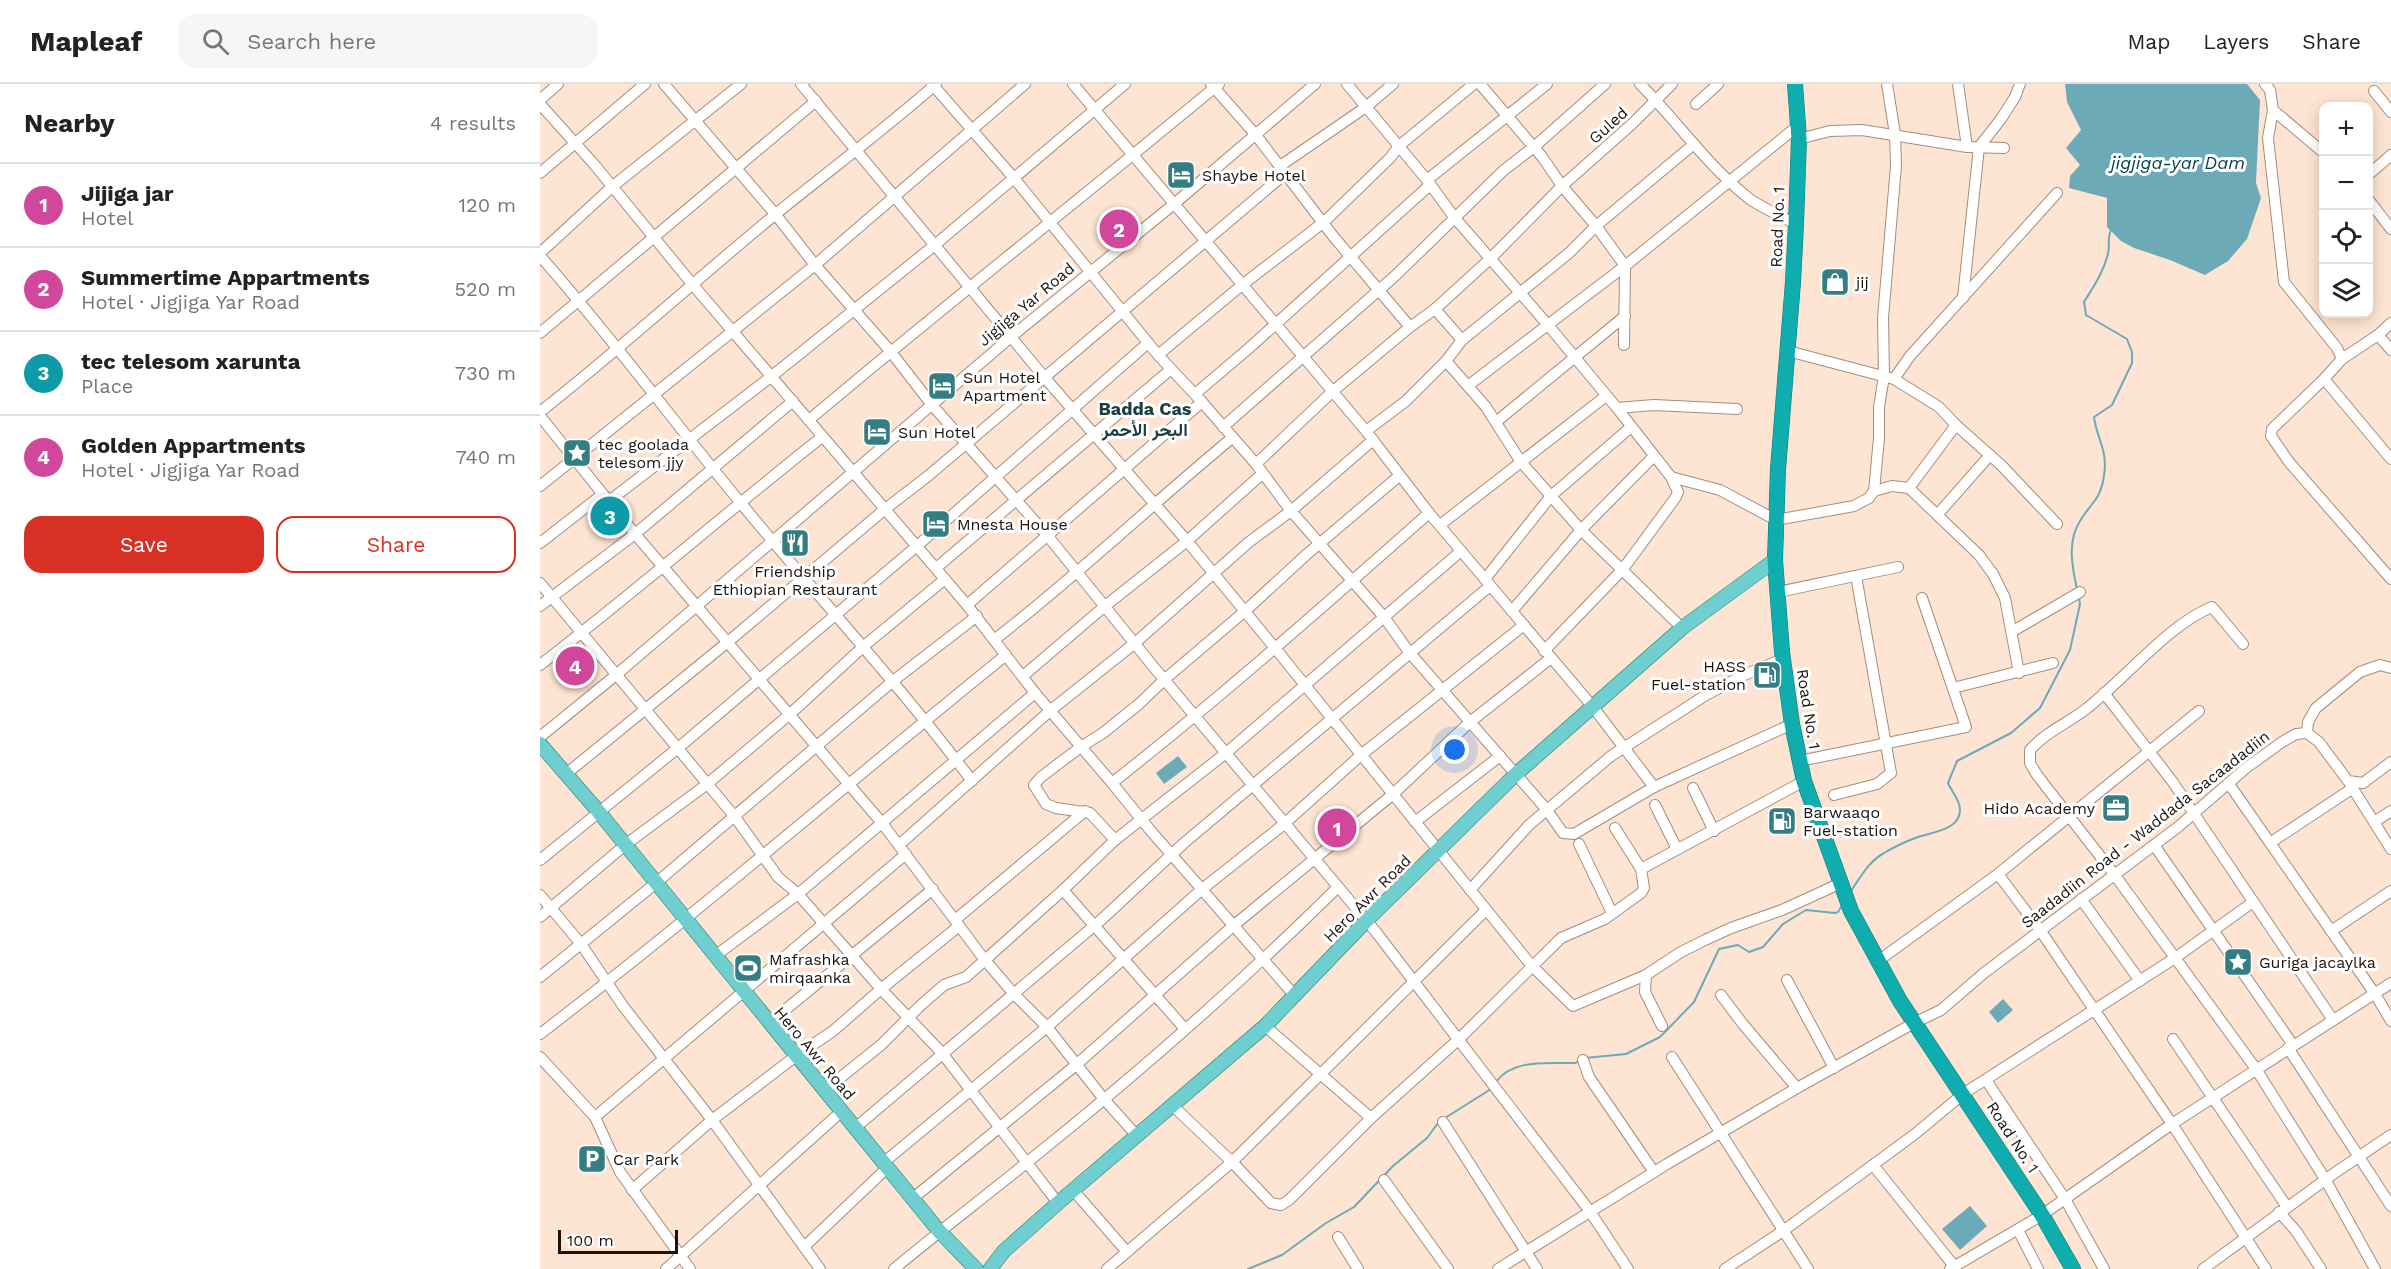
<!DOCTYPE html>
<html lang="en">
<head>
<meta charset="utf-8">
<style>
	:root { --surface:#fff; --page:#f6f6f6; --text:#222; --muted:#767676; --line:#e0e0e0; --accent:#d93025 }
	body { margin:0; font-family:"Work Sans",Vazirmatn,sans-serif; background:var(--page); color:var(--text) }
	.controls { position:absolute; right:18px; top:18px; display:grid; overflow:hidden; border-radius:12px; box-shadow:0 3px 15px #0003 }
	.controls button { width:54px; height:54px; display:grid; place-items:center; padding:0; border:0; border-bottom:2px solid var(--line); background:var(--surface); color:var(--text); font:30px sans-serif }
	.scale { position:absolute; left:18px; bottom:15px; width:120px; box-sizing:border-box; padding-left:6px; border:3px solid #1b130d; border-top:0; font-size:16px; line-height:21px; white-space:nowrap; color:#1b130d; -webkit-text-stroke:4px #fff; paint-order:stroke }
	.you { position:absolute; left:915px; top:666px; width:21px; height:21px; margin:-15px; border:4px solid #fff; border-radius:50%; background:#1a73e8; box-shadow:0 0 0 9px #1a73e833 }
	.badge { display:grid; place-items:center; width:39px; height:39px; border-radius:50%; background:var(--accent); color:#fff; font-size:20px; font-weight:700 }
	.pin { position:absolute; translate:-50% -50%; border:3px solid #fff; box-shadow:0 2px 6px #0006 }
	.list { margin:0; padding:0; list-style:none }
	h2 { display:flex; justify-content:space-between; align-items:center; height:78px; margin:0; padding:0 24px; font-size:26px }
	h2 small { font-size:20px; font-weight:400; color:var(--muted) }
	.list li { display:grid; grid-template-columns:39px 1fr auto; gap:18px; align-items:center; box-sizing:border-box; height:84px; padding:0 24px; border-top:2px solid var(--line) }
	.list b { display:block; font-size:22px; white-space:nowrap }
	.list p { margin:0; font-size:20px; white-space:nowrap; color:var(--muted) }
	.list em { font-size:20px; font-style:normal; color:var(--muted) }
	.actions { display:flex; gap:12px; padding:18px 24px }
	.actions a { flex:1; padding:14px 0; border:2px solid var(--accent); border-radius:18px; text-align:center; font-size:21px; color:var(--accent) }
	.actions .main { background:var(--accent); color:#fff }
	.icon { flex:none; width:33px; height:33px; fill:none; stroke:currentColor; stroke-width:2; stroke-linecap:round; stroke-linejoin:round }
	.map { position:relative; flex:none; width:1851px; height:1185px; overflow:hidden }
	header { display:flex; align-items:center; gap:36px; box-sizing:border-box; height:84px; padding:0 30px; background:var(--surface); border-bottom:2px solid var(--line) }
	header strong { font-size:28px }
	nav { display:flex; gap:33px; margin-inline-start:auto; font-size:21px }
	.search { width:420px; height:54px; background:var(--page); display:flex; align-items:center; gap:15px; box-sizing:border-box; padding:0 21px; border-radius:18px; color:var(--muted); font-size:22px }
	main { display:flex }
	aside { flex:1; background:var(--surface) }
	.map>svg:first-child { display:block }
	.water { fill:#6caab8 }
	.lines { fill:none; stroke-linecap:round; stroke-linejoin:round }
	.stream { stroke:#6caab8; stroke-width:2 }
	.minor-casing { stroke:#a48d7d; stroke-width:12 }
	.major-casing { stroke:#137776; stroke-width:15 }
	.highway-casing { stroke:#137776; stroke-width:16 }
	.minor { stroke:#fff; stroke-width:10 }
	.major { stroke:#6fcece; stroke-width:14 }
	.highway { stroke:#0fadae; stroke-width:15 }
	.labels { text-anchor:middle; stroke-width:6; stroke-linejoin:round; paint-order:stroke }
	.street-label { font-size:16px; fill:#1b130d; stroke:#fff }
	.poi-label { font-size:16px; fill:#1b130d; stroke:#fff; text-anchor:start }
	.water-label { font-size:18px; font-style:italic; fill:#06414c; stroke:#fff }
	.neighbourhood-label { font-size:18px; font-weight:bold; fill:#1c3e41; stroke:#fff }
</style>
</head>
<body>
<header>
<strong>Mapleaf</strong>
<div class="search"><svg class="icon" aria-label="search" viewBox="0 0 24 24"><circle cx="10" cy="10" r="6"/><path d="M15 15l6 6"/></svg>Search here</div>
<nav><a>Map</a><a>Layers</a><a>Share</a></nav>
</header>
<main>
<aside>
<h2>Nearby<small>4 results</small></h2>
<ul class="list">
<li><span class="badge" style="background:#d1479c">1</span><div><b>Jijiga jar</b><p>Hotel</p></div><em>120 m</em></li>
<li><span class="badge" style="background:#d1479c">2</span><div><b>Summertime Appartments</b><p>Hotel · Jigjiga Yar Road</p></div><em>520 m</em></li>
<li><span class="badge" style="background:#0f9aa8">3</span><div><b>tec telesom xarunta</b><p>Place</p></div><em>730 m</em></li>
<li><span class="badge" style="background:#d1479c">4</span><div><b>Golden Appartments</b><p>Hotel · Jigjiga Yar Road</p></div><em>740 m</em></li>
</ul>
<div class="actions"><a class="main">Save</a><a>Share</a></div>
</aside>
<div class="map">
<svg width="1851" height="1185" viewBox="0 0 1851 1185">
	<rect width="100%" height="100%" fill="#fee5d3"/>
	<g class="water">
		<polygon points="1525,0 1707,0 1720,16 1716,99 1721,114 1707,155 1688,177 1665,191 1630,176 1594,164 1581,157 1567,143 1567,114 1529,104 1530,92 1540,81 1526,64 1541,46 1527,18"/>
		<polygon points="638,672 647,683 624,700 616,689"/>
		<polygon points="1463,915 1473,926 1458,939 1449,928"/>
		<polygon points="1430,1122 1447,1142 1420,1166 1402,1145"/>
	</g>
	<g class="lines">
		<g class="stream">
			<path d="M1537 505C1532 483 1527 457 1540 437 1552 417 1560 417 1564 392 1568 365 1557 356 1554 333L1572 321 1592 279V268L1587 255 1546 231 1544 218C1554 202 1563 189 1568 170 1570 162 1567 154 1571 146"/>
			<path d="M1311 807C1320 794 1329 777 1344 769 1354 763 1367 757 1378 753 1393 748 1426 745 1419 720 1417 713 1411 706 1408 699L1417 677 1471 649 1500 624 1530 566 1540 520 1539 514"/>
			<polyline points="1045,974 1086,970 1120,953 1154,918 1179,865 1198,861 1209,868 1223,863 1243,840 1266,826 1295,829 1298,828 1303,820"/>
			<path d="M956 998C973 974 1009 980 1035 979L1040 977"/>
			<polyline points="905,1034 951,1005"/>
			<polyline points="708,1185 742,1171 786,1139 814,1123 853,1082 887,1054 898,1039"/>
		</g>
		<g class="minor-casing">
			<g id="minor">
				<polyline points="124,0 236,131 275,181 351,268 392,321 507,451 612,581 836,848 1049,1126 1088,1185"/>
				<polyline points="261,0 505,294 647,457 735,564 991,881 1033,922 1106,891"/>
				<polyline points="392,0 473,93 618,271 662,318 716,380 751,427 844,533 869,568 1007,726 1023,749 1034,750 1114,703 1252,640"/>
				<polyline points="533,0 826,347 889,429 1053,623 1114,703"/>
				<polyline points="671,0 715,50 793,152 870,243"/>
				<polyline points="807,0 887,96 914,133 1008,241 1077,324 1131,393 1138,408 1136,413 1083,485 1004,567"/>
				<path d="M1100 0C1138 38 1168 83 1211 116 1225 125 1241 132 1256 140"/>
				<polyline points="1418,0 1427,63"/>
				<polyline points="1725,0 1730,6 1733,26 1784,69"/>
				<polyline points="1834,7 1851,28"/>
				<polyline points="0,16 18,0"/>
				<polyline points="0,20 53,79 153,201 427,521 495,609 572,699 610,746 755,912"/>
				<polyline points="1156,20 1178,0"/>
				<polyline points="1733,26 1728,54 1744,198 1797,264 1802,275 1784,295 1732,345 1731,352 1749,378 1851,495"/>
				<polyline points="1259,55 1290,47 1322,46 1427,63 1464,64"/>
				<polyline points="740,82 826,23 853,0"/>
				<polyline points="0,89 105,0"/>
				<polyline points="1828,91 1851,71"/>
				<polyline points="887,96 1007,0"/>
				<polyline points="1828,115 1851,145"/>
				<polyline points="0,169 73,102 201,0"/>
				<path d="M0 172C70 251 133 337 200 418 277 512 359 600 432 697"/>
				<polyline points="1423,214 1439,63 1461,35 1475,13 1480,0"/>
				<polyline points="895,225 922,256"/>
				<polyline points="0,249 276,17"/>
				<polyline points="1838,251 1851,266"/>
				<polyline points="1084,261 1085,182 1056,142 1154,60"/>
				<polyline points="1248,267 1354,295 1399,323 1416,341 1461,381 1517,440"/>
				<polyline points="618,271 702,201 784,138 850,74 859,62 934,0"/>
				<polyline points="1802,275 1838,251 1851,239"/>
				<polyline points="906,277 922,256 1029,169 1056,142 1022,102 1003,74 940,0"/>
				<polyline points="1354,295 1370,272 1517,109"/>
				<polyline points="1784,295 1851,375"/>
				<polyline points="929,301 1085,182 1259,41"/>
				<polyline points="655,310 708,265 890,101"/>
				<polyline points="1077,324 1114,321 1197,325"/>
				<path d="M0 328C81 264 157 195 237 129 290 86 345 45 396 0"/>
				<polyline points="0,332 95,450 342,739 444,875 474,910 507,943 563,1014 597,1052"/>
				<path d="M269 336C404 222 543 113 679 0"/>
				<polyline points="956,338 1085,232"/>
				<polyline points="683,343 856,191 964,86 994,63 1065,0"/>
				<polyline points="826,347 866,317 906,277 946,323 981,378 1041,446 1142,544"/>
				<polyline points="716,380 792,308 870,243 895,225 951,174 1022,102 1092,40 1132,0"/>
				<polyline points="1131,393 1180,406 1236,436 1314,422 1329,414 1334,407 1339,354 1339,323 1344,292 1343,234 1356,82 1355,50 1347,0"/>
				<polyline points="0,402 275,181 485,0"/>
				<polyline points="1369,404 1416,341"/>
				<polyline points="1334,407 1352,402 1369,404 1439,471 1453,490 1465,514 1479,589"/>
				<polyline points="69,417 232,292 396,160 585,0"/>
				<polyline points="1398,430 1450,371"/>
				<polyline points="900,441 1066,312"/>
				<polyline points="0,459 63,410"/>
				<polyline points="396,484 630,286"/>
				<polyline points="945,495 1011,412 1091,343"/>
				<polyline points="0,499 195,733 238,793 258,810 341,905 402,969 518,1119"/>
				<polyline points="1238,508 1358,483"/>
				<polyline points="427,521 662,318"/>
				<polyline points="0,522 95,450 253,317"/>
				<polyline points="972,527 1041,446 1113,373"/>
				<polyline points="1473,547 1540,508"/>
				<path d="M454 556C537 492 612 420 692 354"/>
				<path d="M1703 560 1672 523C1627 541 1583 598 1542 628 1524 641 1505 649 1490 666V679L1497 691 1574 790 1716 985 1785 1095 1835 1185"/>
				<path d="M0 581C96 507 187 428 282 353"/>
				<polyline points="483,592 565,522 647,457 722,390"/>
				<polyline points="1413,604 1513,579"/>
				<polyline points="1564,609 1632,697 1793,936"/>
				<polyline points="1767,649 1768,638 1776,624 1820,588 1840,581 1851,584"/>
				<polyline points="0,653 76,591 471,253 634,120 775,0"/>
				<polyline points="1260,677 1426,643 1382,514"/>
				<polyline points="26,690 189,557 344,426 388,392 746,89"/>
				<path d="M572 699C681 613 785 521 889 429"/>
				<polyline points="1689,700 1835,910 1851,937"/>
				<polyline points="1810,700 1851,765"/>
				<polyline points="1153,704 1174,747"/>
				<polyline points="1294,711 1337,700 1351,689 1316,492"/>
				<polyline points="1115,721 1137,765"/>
				<polyline points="875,738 960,672"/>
				<polyline points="1834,738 1851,727"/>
				<polyline points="575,756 550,729 516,724 506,720 494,701 501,693 542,662 563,649 599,620 625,595 704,528 766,471 859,392"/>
				<polyline points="1730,759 1813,704"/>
				<polyline points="1039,760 1072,829"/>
				<polyline points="359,761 511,626 595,559 709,458 751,427 833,356"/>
				<polyline points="1614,761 1753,961"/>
				<polyline points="0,776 138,664 377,462 608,259"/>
				<polyline points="1101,785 1264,697"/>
				<polyline points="1458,790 1500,846 1632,1040 1726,1185"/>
				<polyline points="523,806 645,945"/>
				<polyline points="930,806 989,741 1071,672 1166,611 1204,591 1243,575"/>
				<polyline points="0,811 41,860 83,922 172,1036 280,1185"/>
				<polyline points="1541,815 1600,897"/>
				<polyline points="0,833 85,761 166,701 249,631 324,562 405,495"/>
				<polyline points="415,836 545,727"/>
				<polyline points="1791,847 1851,807"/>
				<polyline points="175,872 258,810 495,609"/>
				<polyline points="1338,877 1458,790 1659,627"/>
				<polyline points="0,893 116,799 353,597 437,532"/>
				<polyline points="1247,896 1294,984"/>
				<polyline points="1181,911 1202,939 1257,1004"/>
				<polyline points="229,939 393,805"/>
				<polyline points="725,942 831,1034"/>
				<polyline points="1122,942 1105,908 1106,891 1141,868 1165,856 1191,844 1242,826 1301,799"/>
				<path d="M0 950C159 828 310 697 466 571"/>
				<polyline points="1633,955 1747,1123"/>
				<polyline points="1748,964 1851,1122"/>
				<polyline points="0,973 55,1033 80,1088 150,1185"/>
				<polyline points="1132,973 1268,1185"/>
				<polyline points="1043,976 1049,993 1114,1088"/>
				<polyline points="1446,996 1525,1115 1564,1185"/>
				<polyline points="285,1006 341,961 380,922 404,901 426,893 523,806 575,756 686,669 921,467"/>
				<polyline points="633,1022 692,1078 731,1119 741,1121 749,1116 831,1034 919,955 1021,854 1065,835 1101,809 1104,804 1101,785 1075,744"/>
				<polyline points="55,1033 366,770"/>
				<polyline points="903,1038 997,1185"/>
				<polyline points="315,1044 561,836 644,759 950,502"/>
				<polyline points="343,1079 507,943 661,806 744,740 821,671 984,541"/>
				<polyline points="1333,1081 1414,1182"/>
				<polyline points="844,1096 908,1185"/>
				<polyline points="92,1106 172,1036 256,972 293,947 341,905 419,842"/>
				<polyline points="533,1106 587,1168"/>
				<polyline points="372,1115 536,981 693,842 852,711 930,638 1011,574"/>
				<polyline points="1739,1128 1756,1147 1781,1185"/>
				<polyline points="1478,1146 1498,1185"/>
				<polyline points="798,1153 818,1185"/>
				<polyline points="264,1163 347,1084"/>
				<polyline points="126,1185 302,1027"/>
				<path d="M354 1185C397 1149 442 1115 485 1080 594 993 699 901 798 803"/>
				<polyline points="567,1185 692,1078 946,826"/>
				<polyline points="958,1185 1127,1080 1257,1004 1374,939 1401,926 1444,889 1638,743 1706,684 1742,658 1756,650 1767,649 1779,658 1808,697 1823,699 1851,678"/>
				<polyline points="1185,1185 1243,1147 1375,1050 1423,1010 1635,874 1713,818"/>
				<polyline points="1410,1185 1502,1131 1632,1040 1851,899"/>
				<polyline points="1663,1185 1796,1088 1851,1051"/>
			</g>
		</g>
		<g class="major-casing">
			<g id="major">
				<polyline points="0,660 58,727 399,1147 436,1185"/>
				<polyline points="450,1185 464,1167 518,1119 725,942 827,836 976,690 1142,544 1235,476"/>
			</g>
		</g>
		<g class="highway-casing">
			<polyline id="highway" points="1255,0 1259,55 1256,140 1253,198 1238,385 1235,476 1242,568 1252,640 1264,697 1311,827 1360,917 1502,1131 1533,1185"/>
		</g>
		<use href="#minor" class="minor"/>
		<use href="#major" class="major"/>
		<use href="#highway" class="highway"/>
	</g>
	<defs>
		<g id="hotel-square" transform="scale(1.5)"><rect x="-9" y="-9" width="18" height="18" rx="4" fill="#347d82" stroke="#fff"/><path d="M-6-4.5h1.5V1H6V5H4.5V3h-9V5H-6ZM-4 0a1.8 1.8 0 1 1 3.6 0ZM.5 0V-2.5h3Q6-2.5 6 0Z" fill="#fff"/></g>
		<g id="shop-square" transform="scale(1.5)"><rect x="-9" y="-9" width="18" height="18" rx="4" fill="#347d82" stroke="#fff"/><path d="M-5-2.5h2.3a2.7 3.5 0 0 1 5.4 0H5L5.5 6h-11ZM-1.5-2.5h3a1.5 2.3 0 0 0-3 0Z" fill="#fff"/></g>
		<g id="sight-square" transform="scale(1.5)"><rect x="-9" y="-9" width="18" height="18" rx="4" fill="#347d82" stroke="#fff"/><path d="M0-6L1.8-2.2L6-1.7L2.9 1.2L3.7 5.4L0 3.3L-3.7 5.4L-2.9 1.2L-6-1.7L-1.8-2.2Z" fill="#fff"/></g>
		<g id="restaurant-square" transform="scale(1.5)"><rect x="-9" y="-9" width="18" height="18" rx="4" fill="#347d82" stroke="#fff"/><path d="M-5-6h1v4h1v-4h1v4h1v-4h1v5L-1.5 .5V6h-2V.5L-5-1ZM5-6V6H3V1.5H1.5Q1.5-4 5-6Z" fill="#fff"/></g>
		<g id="fuel-square" transform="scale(1.5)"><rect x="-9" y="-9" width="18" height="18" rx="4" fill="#347d82" stroke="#fff"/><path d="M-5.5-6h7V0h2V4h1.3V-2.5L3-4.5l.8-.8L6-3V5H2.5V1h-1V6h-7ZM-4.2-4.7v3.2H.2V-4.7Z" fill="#fff"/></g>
		<g id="office-square" transform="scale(1.5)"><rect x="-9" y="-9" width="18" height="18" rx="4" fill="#347d82" stroke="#fff"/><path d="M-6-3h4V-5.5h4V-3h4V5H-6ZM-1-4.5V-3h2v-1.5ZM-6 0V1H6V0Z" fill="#fff"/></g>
		<g id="stadium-square" transform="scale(1.5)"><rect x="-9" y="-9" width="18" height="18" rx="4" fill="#347d82" stroke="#fff"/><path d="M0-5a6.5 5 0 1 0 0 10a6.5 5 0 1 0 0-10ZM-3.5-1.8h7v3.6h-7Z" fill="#fff"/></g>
		<g id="parking-square" transform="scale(1.5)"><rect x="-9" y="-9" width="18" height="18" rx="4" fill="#347d82" stroke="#fff"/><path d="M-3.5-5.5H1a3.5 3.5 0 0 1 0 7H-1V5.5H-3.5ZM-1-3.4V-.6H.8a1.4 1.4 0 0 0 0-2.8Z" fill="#fff"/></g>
	</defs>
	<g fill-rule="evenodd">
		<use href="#hotel-square" x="641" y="91"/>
		<use href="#shop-square" x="1295" y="198"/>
		<use href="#hotel-square" x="402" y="302"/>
		<use href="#hotel-square" x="337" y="348"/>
		<use href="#sight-square" x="37" y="369"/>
		<use href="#hotel-square" x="396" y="440"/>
		<use href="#restaurant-square" x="255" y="459"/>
		<use href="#fuel-square" x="1227" y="591"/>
		<use href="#office-square" x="1576" y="724"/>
		<use href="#fuel-square" x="1242" y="737"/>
		<use href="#sight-square" x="1698" y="878"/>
		<use href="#stadium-square" x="208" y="884"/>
		<use href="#parking-square" x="52" y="1075"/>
	</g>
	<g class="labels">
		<g class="street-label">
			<text transform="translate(1068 41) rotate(-42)" y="6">Guled</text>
			<text transform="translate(1237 143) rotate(-88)" y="6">Road No. 1</text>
			<text transform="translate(486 220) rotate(-40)" y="6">Jigjiga Yar Road</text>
			<text transform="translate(1269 625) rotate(81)" y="6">Road No. 1</text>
			<text transform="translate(1605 745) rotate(-38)" y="6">Saadadiin Road - Waddada Sacaadadiin</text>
			<text transform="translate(827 814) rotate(-45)" y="6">Hero Awr Road</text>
			<text transform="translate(275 969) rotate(50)" y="6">Hero Awr Road</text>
			<text transform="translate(1473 1053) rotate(57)" y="6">Road No. 1</text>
		</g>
		<g class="poi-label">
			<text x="662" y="97">Shaybe Hotel</text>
			<text x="1316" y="204">jij</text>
			<text x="423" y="299">Sun Hotel<tspan x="423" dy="18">Apartment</tspan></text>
			<text x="358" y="354">Sun Hotel</text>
			<text x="58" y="366">tec goolada<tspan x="58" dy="18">telesom jjy</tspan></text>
			<text x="417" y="446">Mnesta House</text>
			<text x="255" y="493" text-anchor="middle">Friendship<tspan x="255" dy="18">Ethiopian Restaurant</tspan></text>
			<text x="1206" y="588" text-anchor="end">HASS<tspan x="1206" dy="18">Fuel-station</tspan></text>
			<text x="1555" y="730" text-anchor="end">Hido Academy</text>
			<text x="1263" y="734">Barwaaqo<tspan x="1263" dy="18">Fuel-station</tspan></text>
			<text x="229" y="881">Mafrashka<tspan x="229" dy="18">mirqaanka</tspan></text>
			<text x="1719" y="884">Guriga jacaylka</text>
			<text x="73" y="1081">Car Park</text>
		</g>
		<g class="water-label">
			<text x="1638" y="85">jigjiga-yar Dam</text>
		</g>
		<g class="neighbourhood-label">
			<text x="605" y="331">Badda Cas<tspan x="605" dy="21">البحر الأحمر</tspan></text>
		</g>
	</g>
</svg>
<div class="controls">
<button>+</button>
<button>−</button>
<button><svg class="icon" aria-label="locate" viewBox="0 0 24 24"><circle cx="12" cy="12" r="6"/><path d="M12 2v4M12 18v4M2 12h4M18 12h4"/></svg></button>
<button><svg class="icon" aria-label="layers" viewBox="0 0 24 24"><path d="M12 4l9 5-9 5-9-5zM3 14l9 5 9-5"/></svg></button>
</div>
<div class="scale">100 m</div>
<div class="you"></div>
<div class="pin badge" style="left:797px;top:744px;background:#d1479c">1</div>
<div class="pin badge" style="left:579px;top:145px;background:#d1479c">2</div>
<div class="pin badge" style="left:70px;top:432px;background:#0f9aa8">3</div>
<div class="pin badge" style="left:35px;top:582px;background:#d1479c">4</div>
</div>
</main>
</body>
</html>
